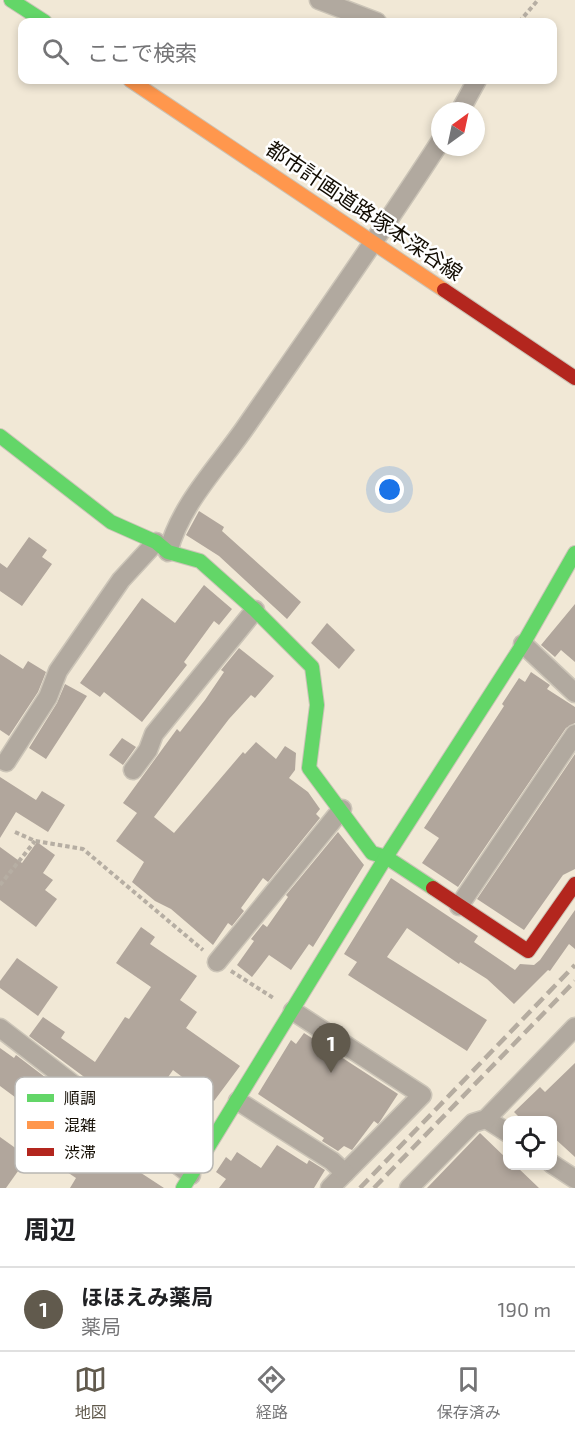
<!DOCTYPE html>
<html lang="ja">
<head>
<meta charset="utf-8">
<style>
	:root { --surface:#fff; --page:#f2f2f2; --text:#202124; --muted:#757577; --line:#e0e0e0; --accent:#615a4d }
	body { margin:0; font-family:"Exo 2","Noto Sans JP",sans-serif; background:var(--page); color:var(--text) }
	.controls { position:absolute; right:18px; bottom:18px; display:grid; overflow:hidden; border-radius:12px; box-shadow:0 3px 9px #0003 }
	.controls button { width:54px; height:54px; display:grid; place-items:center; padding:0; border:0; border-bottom:2px solid var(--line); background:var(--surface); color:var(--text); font:30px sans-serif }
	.compass { position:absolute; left:431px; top:102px; width:54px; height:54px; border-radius:50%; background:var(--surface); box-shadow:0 3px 9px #0003; rotate:33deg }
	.you { position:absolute; left:390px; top:490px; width:21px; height:21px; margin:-15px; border:4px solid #fff; border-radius:50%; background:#1a73e8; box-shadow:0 0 0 9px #1a73e833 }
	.badge { display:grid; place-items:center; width:39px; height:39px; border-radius:50%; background:var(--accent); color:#fff; font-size:20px; font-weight:700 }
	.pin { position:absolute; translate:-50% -50px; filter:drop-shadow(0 2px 3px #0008) }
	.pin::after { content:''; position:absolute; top:32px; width:21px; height:18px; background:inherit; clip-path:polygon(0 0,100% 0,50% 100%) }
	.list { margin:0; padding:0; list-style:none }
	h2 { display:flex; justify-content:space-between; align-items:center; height:78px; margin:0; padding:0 24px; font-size:26px }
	h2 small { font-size:20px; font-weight:400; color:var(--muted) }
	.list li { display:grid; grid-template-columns:39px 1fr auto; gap:18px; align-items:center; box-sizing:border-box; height:84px; padding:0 24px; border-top:2px solid var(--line) }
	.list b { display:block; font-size:22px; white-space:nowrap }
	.list p { margin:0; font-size:20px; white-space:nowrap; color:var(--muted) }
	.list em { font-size:20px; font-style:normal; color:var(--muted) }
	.icon { flex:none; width:33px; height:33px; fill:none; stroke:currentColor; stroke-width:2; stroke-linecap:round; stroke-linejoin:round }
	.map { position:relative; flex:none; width:575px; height:1188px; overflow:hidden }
	.search { position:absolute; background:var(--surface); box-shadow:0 3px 9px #0003; left:18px; right:18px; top:18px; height:66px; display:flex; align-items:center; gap:15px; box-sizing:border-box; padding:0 21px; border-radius:12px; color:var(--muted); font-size:22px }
	.sheet { height:162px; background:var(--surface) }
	nav { display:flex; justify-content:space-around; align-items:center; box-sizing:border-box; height:84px; border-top:2px solid var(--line); background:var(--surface); font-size:16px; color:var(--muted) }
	nav a { display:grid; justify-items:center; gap:3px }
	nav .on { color:var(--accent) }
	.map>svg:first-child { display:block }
	.building { fill:#b1a69c }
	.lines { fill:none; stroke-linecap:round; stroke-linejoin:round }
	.street-casing { stroke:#cbc4b7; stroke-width:21 }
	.fast-casing { stroke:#cbc4b7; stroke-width:16 }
	.slow-casing { stroke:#cbc4b7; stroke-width:16 }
	.jam-casing { stroke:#cbc4b7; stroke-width:16 }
	.path { stroke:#b6aea3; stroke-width:4; stroke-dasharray:4.5 3; stroke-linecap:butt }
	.street { stroke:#b1a99f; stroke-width:18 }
	.fast { stroke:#63d668; stroke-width:14 }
	.slow { stroke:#ff974d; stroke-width:14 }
	.jam { stroke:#b3261e; stroke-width:14 }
	.rail { stroke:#b5aca0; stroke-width:4.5; stroke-dasharray:12 6; stroke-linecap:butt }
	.labels { text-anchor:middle; stroke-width:5; stroke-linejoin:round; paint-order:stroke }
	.street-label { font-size:21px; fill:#130d03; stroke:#fff }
	.key { fill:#fff; stroke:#b8b6b3; stroke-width:1.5 }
	.key-label { font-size:16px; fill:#130d03 }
</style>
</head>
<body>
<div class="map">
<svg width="575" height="1188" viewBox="0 0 575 1188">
	<rect width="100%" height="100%" fill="#f1e8d6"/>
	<g class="building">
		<polygon points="199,511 224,527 222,531 301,602 287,619 219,556 186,535"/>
		<polygon points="29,537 47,550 42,557 52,564 22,606 0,591 0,563 7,568"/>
		<polygon points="204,585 232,609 219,625 214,621 184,662 187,665 142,722 104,692 100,697 80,683 142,598 175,623"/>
		<polygon points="575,604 575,662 561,650 555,657 541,645"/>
		<polygon points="327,623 355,650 339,669 311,643"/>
		<polygon points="239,648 274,676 255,698 251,695 229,719 154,817 174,833 243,752 245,754 256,742 276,759 285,746 296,753 295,770 289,778 308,792 320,809 316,814 320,818 268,882 263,878 241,908 244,911 232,926 228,923 213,945 171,909 155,901 132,882 144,862 116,841 137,813 123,803 177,729 180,732 205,700 224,672 221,670"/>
		<polygon points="0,654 23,669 28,661 46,672 38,692 9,736 0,730"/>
		<polygon points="531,672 550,685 547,689 575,707 575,723 566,728 458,887 422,863 439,838 424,828 504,706 502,704 519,678 525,682"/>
		<polygon points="65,684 87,696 46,759 29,748 57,703"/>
		<polygon points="122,738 136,747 123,765 109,755"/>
		<polygon points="575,754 575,869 563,875 524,930 477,899"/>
		<polygon points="0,777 36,800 42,791 65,805 48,832 16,812 0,838"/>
		<polygon points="338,832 364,865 313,947 309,944 291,970 269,955 252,977 237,965 254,941 251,939 263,924 267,927 288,897 286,895"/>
		<polygon points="37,842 55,855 43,873 53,880 45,890 57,899 36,927 0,900 0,847 22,863"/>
		<polygon points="391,878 478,936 474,942 515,970 520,964 534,965 540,960 575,910 575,949 569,944 550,971 548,970 514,1004 487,979 460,962 459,964 407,928 387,957 487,1020 467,1051 348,975 357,962 344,954"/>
		<polygon points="141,927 155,937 150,944 197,976 180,1000 197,1012 186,1028 240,1066 214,1101 173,1070 155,1096 202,1128 192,1144 176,1133 172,1139 164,1133 161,1138 148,1127 149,1125 29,1036 43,1017 65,1032 61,1038 95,1062 125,1017 129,1019 151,987 116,963"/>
		<polygon points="17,958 58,987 38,1016 0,988 0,981"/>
		<polygon points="304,1033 398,1094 381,1120 378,1124 374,1121 352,1150 344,1146 338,1151 322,1141 324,1138 258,1094 291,1040 296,1044"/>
		<polygon points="0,1048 14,1058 16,1055 108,1125 94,1145 122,1164 135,1146 148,1156 138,1171 164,1188 70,1188 76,1178 40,1154 55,1131 20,1106 23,1103 0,1086"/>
		<polygon points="575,1063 575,1157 552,1136 552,1120 522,1120 514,1112 540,1087 545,1092"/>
		<polygon points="480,1133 507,1159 507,1166 516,1166 539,1188 427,1188"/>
		<polygon points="0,1137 28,1157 6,1188 0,1188"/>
		<polygon points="277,1145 307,1164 309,1160 325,1170 314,1188 219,1188 226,1179 216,1172 226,1157 231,1161 237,1152 261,1168"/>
	</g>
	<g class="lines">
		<g class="street-casing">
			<g id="street">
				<polyline points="319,0 377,22"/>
				<polyline points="460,111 477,80"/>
				<path d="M168 552C181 503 219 466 247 425 312 331 378 238 440 142"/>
				<polyline points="523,644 575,693"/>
				<polyline points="6,762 48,697 58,671 121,580 156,542"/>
				<polyline points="133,770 148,750 154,734 255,610"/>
				<polyline points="459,906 575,734"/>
				<polyline points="217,962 342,809"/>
				<polyline points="293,1011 422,1095 330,1188"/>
				<polyline points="0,1028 191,1175"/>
				<polyline points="238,1101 332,1161 345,1173"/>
				<polyline points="486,1119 508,1133"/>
				<polyline points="552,1164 575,1179"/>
				<polyline points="409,1188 473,1123 486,1119 575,1027"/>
			</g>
		</g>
		<g class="fast-casing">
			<g id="fast">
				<polyline points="11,0 45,22"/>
				<polyline points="0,436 111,522 156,542 168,552 200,561 255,610 312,667 317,705 309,768 372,853 386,857 433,888"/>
				<polyline points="183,1188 386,857 523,644 575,553"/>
			</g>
		</g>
		<g class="slow-casing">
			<polyline id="slow" points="130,80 444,290"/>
		</g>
		<g class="jam-casing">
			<g id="jam">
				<polyline points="444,290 575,378"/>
				<polyline points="433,888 528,951 575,884"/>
			</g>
		</g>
		<g class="path">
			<polyline points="519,22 538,0"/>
			<polyline points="15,832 35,841 83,849 203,950"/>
			<polyline points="0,885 35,841"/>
			<polyline points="231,971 275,999"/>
		</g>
		<use href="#street" class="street"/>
		<use href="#fast" class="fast"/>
		<use href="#slow" class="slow"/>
		<use href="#jam" class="jam"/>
		<g class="rail">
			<polyline points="360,1188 575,965"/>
			<polyline points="374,1188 575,981"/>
		</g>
	</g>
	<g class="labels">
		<g class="street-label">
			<text transform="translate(364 211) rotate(34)" y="7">都市計画道路塚本深谷線</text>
		</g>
	</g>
	<rect x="15" y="1077" width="198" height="96" rx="9" class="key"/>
	<rect x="27" y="1094" width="27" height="8" fill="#63d668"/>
	<rect x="27" y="1121" width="27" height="8" fill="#ff974d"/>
	<rect x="27" y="1148" width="27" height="8" fill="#b3261e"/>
	<g class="key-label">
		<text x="64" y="1104">順調</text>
		<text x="64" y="1131">混雑</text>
		<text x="64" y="1158">渋滞</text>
	</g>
</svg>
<div class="controls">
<button><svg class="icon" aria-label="locate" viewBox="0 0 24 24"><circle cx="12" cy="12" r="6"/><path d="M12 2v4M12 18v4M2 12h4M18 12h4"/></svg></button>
</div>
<svg class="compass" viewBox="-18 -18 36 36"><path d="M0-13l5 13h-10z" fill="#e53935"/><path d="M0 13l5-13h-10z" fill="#757577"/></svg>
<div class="you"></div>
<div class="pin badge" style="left:331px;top:1073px">1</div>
<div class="search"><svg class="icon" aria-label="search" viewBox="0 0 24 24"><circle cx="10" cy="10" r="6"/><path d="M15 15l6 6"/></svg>ここで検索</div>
</div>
<section class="sheet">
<h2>周辺<small></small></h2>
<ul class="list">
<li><span class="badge">1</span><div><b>ほほえみ薬局</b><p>薬局</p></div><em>190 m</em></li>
</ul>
</section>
<nav>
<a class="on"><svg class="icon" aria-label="map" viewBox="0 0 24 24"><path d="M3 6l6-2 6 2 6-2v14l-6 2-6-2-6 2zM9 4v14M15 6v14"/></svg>地図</a>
<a><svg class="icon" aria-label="directions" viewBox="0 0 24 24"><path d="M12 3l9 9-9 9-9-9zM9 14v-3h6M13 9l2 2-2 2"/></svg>経路</a>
<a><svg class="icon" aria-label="saved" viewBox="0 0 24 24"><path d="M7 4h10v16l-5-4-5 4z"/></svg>保存済み</a>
</nav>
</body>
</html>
